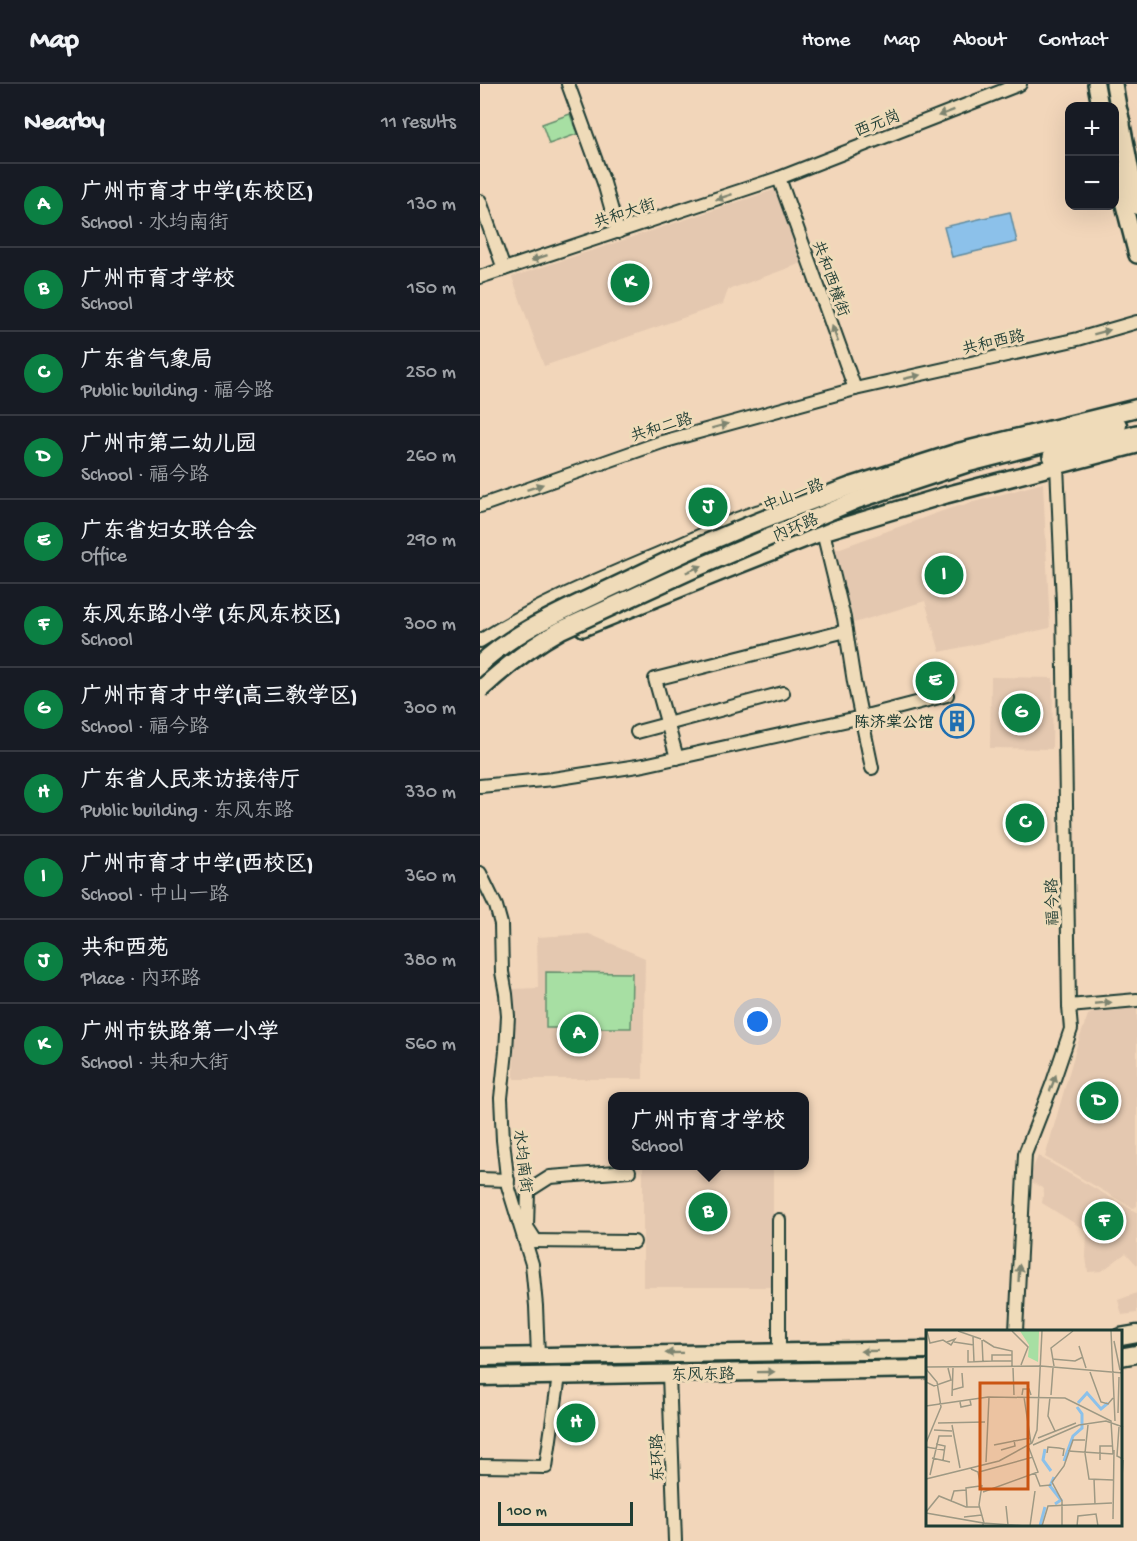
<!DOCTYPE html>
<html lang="en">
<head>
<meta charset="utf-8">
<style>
	:root { --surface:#171b24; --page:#20242c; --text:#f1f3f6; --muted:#9ea1a6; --line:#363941; --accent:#0b8043 }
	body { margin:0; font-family:"Gochi Hand","LXGW WenKai TC",sans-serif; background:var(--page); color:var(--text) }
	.controls { position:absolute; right:18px; top:18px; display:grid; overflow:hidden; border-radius:12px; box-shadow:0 6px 24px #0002 }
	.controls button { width:54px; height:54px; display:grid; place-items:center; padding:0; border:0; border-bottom:2px solid var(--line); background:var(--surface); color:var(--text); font:30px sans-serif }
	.scale { position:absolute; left:18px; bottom:15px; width:135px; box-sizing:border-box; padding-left:6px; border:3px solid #1f3d34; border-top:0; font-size:16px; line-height:21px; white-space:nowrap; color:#1f3d34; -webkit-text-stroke:4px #efdbb9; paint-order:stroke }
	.you { position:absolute; left:278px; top:938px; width:21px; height:21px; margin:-15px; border:4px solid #fff; border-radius:50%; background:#1a73e8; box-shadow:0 0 0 9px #1a73e833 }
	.badge { display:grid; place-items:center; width:39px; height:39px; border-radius:50%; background:var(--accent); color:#fff; font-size:20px; font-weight:700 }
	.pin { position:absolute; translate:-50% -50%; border:3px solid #fff; box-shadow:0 2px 6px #0006 }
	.popup { position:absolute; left:128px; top:1008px; width:201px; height:78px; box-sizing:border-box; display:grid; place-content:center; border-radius:12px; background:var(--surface); filter:drop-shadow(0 2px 4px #0005); font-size:20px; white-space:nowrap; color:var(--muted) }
	.popup b { font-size:22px; color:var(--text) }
	.popup::after { content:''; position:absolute; left:50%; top:100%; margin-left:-12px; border:12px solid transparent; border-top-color:var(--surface) }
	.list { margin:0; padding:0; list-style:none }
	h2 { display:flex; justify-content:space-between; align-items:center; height:78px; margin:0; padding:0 24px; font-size:26px }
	h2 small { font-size:20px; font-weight:400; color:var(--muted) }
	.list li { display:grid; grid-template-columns:39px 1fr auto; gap:18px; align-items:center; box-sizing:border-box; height:84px; padding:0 24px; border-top:2px solid var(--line) }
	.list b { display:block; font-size:22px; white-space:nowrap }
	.list p { margin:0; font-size:20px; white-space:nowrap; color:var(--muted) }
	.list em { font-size:20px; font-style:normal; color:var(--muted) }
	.map { position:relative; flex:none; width:657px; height:1457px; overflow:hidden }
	header { display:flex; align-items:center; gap:36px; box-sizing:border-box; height:84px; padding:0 30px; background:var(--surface); border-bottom:2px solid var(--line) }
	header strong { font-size:28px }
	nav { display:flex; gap:33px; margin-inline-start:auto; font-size:21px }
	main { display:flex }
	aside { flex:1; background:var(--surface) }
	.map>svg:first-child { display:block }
	.built { fill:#e4c8b0 }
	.green { fill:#a7dfa3; stroke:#638e6c; stroke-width:1.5 }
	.water { fill:#8cc1ea; stroke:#608ca1; stroke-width:1.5 }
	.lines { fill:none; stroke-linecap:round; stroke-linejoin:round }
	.minor-casing { stroke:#1f3d34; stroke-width:16 }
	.major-casing { stroke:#1f3d34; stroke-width:20 }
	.highway-casing { stroke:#1f3d34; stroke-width:21 }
	.minor { stroke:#efdbb9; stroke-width:12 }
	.major { stroke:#efdbb9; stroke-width:15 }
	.highway { stroke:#efdbb9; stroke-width:16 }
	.highway-bridge-casing { stroke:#1f3d34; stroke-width:21; stroke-linecap:butt }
	.highway-bridge { stroke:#efdbb9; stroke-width:16 }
	.oneway { fill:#7d8470 }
	.labels { text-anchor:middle; stroke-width:6; stroke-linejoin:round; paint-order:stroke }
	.street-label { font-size:16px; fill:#1f3d34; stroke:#efdbb9 }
	.poi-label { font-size:16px; font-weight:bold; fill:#1f3d34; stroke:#efdbb9; text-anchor:end }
	.inset-river { fill:none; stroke:#8cc1ea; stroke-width:3 }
	.inset-road { fill:none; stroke:#9e9984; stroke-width:1.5 }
	.view { fill:#ca5512; fill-opacity:0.15; stroke:#ca5512; stroke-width:3 }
	.inset-edge { fill:none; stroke:#1f3d34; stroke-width:3 }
</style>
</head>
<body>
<header>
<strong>Map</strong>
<nav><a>Home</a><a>Map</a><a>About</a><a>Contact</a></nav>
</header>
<main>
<aside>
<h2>Nearby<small>11 results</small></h2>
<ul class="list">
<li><span class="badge">A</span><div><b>广州市育才中学(东校区)</b><p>School · 水均南街</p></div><em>130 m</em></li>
<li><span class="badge">B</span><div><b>广州市育才学校</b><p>School</p></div><em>150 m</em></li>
<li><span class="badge">C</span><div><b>广东省气象局</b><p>Public building · 福今路</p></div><em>250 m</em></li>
<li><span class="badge">D</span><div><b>广州市第二幼儿园</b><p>School · 福今路</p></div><em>260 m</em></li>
<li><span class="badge">E</span><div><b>广东省妇女联合会</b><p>Office</p></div><em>290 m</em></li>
<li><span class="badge">F</span><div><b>东风东路小学 (东风东校区)</b><p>School</p></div><em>300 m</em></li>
<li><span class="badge">G</span><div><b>广州市育才中学(高三教学区)</b><p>School · 福今路</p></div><em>300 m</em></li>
<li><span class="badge">H</span><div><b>广东省人民来访接待厅</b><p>Public building · 东风东路</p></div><em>330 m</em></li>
<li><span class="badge">I</span><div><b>广州市育才中学(西校区)</b><p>School · 中山一路</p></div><em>360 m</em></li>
<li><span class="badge">J</span><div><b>共和西苑</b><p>Place · 内环路</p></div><em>380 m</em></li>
<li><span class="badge">K</span><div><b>广州市铁路第一小学</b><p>School · 共和大街</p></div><em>560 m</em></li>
</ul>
</aside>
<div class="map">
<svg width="657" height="1457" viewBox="0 0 657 1457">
	<rect width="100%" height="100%" fill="#f2d6ba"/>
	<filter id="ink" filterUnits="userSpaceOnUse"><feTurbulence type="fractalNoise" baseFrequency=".0167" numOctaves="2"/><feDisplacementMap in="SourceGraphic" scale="12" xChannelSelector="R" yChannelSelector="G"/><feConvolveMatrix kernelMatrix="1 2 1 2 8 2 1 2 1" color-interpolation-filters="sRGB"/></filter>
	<g filter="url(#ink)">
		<g class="built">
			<polygon points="297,105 322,179 248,206 243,220 64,282 32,193"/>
			<polygon points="563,399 570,544 460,568 445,517 374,539 355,466 468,425"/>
			<polygon points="511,593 573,594 572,665 510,664"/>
			<polygon points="109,850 165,874 163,995 34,995 33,905 58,904 57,853"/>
			<polygon points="623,923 657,923 657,1122 653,1124 565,1073 597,961 608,931"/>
			<polygon points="558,1072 656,1128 657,1128 657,1181 646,1169 622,1187 608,1188 606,1173 607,1147 562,1119 564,1105 548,1096"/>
			<rect x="163" y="1082" width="130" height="121"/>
			<polygon points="657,1209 657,1229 642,1231 638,1216"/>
		</g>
		<g class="green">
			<polygon points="90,30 97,50 69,60 62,40"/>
			<polygon points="66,888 152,889 151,944 66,944"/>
		</g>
		<polygon class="water" points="530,128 537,158 472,173 464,143"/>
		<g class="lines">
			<g class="minor-casing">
				<g id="minor">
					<polyline points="88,0 124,99 138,148"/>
					<polyline points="299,94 375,305"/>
					<polyline points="0,117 24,185"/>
					<polyline points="0,193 299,94 540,0"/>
					<polyline points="0,422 182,358 375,305 598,255 657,238"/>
					<polyline points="343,448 364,534 374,598 392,684"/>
					<path d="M0 557C62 517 132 490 199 461 234 446 269 426 307 421"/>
					<polyline points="157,648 303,609"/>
					<polyline points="197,674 175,595 366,547"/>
					<polyline points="0,702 73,695 164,681 382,633 467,611"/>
					<polyline points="0,789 16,822 21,840 22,888 26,910 28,932 26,967 21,1014 23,1056 28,1102 52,1180 56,1222 58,1272"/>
					<polyline points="589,922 657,916"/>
					<polyline points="0,1095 28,1096"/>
					<polyline points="48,1157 154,1158"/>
					<polyline points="56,1157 47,1143 48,1107 70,1093 149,1087"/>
					<polyline points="536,1247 545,1070 572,1001 591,945 589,922 583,519 577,381"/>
					<polyline points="299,1268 299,1136"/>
					<polyline points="189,1290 195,1457"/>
					<polyline points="0,1382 66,1383 79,1292"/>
				</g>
			</g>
			<g class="major-casing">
				<g id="major">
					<polyline points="616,0 620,22"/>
					<polyline points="634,0 639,28 642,39"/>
					<polyline points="634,82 657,171"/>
					<polyline points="571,372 657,349"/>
					<polyline points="103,544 239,489 343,448 466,411 657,361"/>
				</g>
			</g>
			<g class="highway-casing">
				<g id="highway">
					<polyline points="639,28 657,122"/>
					<polyline points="371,402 478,368 657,324"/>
					<polyline points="377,416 489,379 638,341"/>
					<polyline points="0,591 33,572"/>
					<polyline points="640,1253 657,1250"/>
					<polyline points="0,1273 447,1266"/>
					<polyline points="640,1273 657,1270"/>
					<polyline points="0,1293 447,1285"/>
				</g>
			</g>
			<use href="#minor" class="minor"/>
			<use href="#major" class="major"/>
			<use href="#highway" class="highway"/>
			<g class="highway-bridge-casing">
				<g id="highway-bridge">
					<path d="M0 580C38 545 89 524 135 502 171 485 206 467 243 452 285 434 328 418 371 402"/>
					<path d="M0 606C25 583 52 562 81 546L214 485 377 416"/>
				</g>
			</g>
			<use href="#highway-bridge" class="highway-bridge"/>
		</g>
		<defs><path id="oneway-solid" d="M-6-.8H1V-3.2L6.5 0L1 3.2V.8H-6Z" transform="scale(1.5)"/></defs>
		<g class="oneway">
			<use href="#oneway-solid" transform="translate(466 29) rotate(159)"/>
			<use href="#oneway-solid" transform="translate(244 113) rotate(162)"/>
			<use href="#oneway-solid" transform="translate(59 174) rotate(162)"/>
			<use href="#oneway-solid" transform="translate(622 248) rotate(-15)"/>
			<use href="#oneway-solid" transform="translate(355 250) rotate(-110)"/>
			<use href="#oneway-solid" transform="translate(432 293) rotate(-13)"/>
			<use href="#oneway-solid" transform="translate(240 342) rotate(-15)"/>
			<use href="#oneway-solid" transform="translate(55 403) rotate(-19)"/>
			<use href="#oneway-solid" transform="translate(214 485) rotate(-23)"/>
			<use href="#oneway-solid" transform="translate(623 919) rotate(-5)"/>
			<use href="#oneway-solid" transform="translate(573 999) rotate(-70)"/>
			<use href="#oneway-solid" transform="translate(539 1189) rotate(-87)"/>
			<use href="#oneway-solid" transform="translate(389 1267) rotate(179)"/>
			<use href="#oneway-solid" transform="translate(194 1269) rotate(179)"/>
			<use href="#oneway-solid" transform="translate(286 1288) rotate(-1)"/>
		</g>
	</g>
	<defs>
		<g id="building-ring" transform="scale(1.725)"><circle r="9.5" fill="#efdbb9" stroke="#1f6fb2" stroke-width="1.5"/><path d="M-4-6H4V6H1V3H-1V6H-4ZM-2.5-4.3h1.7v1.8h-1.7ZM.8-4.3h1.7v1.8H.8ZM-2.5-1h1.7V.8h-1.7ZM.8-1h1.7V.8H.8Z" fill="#1f6fb2"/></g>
	</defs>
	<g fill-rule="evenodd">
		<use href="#building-ring" x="477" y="637"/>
	</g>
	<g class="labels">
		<g class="street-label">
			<text transform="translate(397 38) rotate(-21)" y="6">西元岗</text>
			<text transform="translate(144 128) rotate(-18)" y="6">共和大街</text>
			<text transform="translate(352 194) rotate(70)" y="6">共和西横街</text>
			<text transform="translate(513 257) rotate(-13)" y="6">共和西路</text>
			<text transform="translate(181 342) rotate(-17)" y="6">共和二路</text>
			<text transform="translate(313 410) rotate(-21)" y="6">中山一路</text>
			<text transform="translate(315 442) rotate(-23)" y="6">内环路</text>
			<text transform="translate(571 818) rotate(-91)" y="6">福今路</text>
			<text transform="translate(44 1077) rotate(83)" y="6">水均南街</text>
			<text transform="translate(223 1289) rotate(-1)" y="6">东风东路</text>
			<text transform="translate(176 1374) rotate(-92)" y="6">东环路</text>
		</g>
		<g class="poi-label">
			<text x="454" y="643">陈济棠公馆</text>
		</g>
	</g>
	<g transform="translate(446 1246)">
		<rect width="196" height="196" fill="#f2d6ba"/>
		<path d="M94 1H113L112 32 102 27 103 15Z" fill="#a7dfa3"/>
		<path class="inset-river" d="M152 73 161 63 175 79 182 73M119 119 117 130 125 141M138 131 147 106 156 98V84L151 77M128 147 124 156 135 170 129 174M114 196 119 177"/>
		<path class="inset-road" d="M1 1 4 13 17 10 25 15 29 9 21 12M32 1 55 9M86 1 102 17 95 35M185 1 189 91M47 7 48 32M56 10 57 32M57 10 68 17 86 21V36M188 11 194 40M28 12 48 15M153 16 160 38M42 20V32L66 31V25H86M126 29 149 31 157 27M66 31H86M128 36 125 18 147 1M0 37 115 36 197 43M87 38 88 65M0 39 11 52 15 77 0 113M164 42 175 72 182 74 187 68M0 52 8 56 25 50 22 38M26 60 37 57 36 43M96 65 97 59H103L105 65M125 65 127 38M26 66 27 38M98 67 105 113M124 67 122 86 129 101M34 72 35 77 45 75 44 70M0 76 62 67 139 68 185 91 187 124M192 83 193 47M12 93 59 92M26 95 34 138M162 95 159 123 163 149 187 150M193 97 191 126 197 129M8 100 26 101M112 108 150 93M10 114 19 116 17 130M68 115 104 108M107 115 153 95 180 91 197 97M0 117 18 120M75 120 89 116 88 110M142 121 187 124M121 123 122 117 133 118 138 119 137 126M6 128 24 132M174 130V116H186M60 132 63 67M45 139 52 142 55 157M53 142 107 127M109 143 114 156 125 155M4 145 13 106H26M196 148 197 130M0 149 73 131 106 113 111 100 116 1M168 149 169 174M56 155 53 175 58 193M57 162 112 142 103 118M25 171 28 161 40 160M80 176 82 195M41 177 40 158 54 156M0 182 13 166 40 177H53M0 183 57 193V196M38 187 56 185M187 189 188 120M57 193 99 196M104 196 109 161M116 196 122 176 186 173M136 196V171L126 152 138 136 147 110H159M148 196H187M151 196 152 186 170 184 172 196"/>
		<path class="view" d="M54 53H102V159H54Z"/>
		<rect width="196" height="196" class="inset-edge"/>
	</g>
</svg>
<div class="controls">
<button>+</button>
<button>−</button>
</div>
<div class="scale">100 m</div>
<div class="you"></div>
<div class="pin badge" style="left:99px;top:950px">A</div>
<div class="pin badge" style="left:228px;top:1128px">B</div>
<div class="popup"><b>广州市育才学校</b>School</div>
<div class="pin badge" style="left:545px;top:739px">C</div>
<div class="pin badge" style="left:619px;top:1017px">D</div>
<div class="pin badge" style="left:455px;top:597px">E</div>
<div class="pin badge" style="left:624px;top:1137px">F</div>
<div class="pin badge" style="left:541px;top:629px">G</div>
<div class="pin badge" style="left:96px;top:1339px">H</div>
<div class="pin badge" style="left:464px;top:491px">I</div>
<div class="pin badge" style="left:228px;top:423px">J</div>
<div class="pin badge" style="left:150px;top:199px">K</div>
</div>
</main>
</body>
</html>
